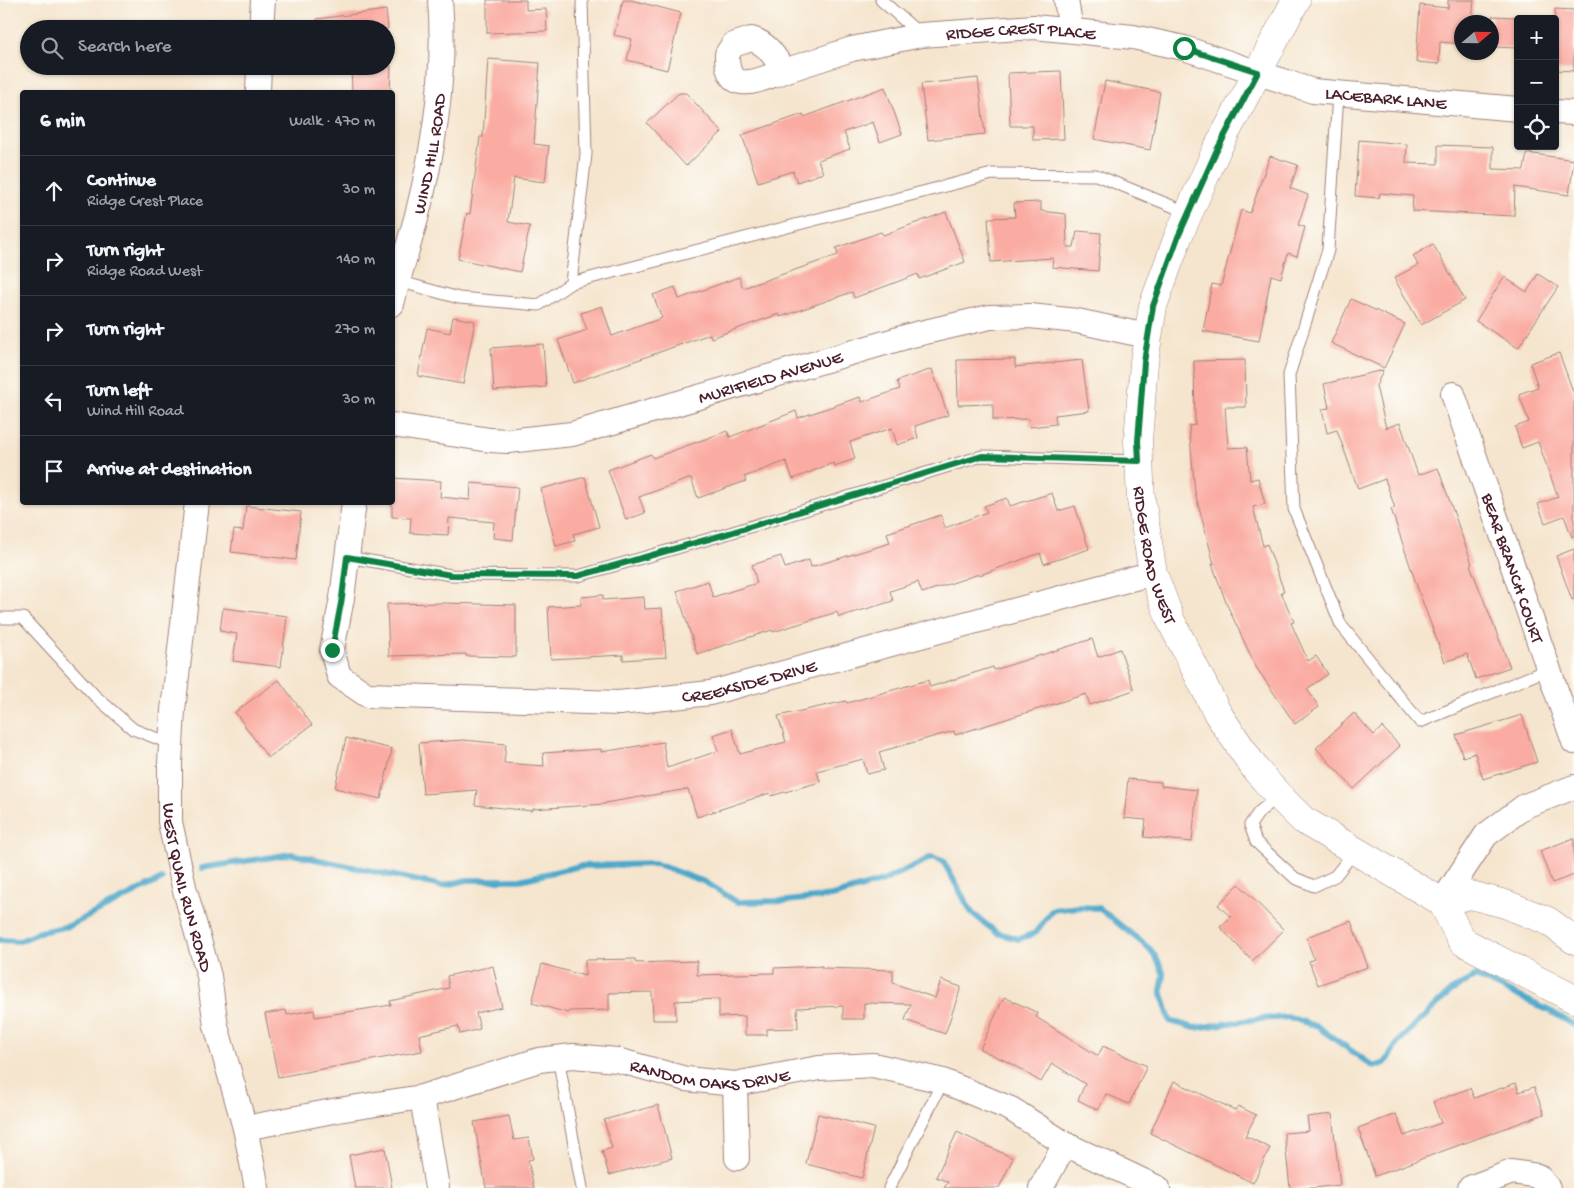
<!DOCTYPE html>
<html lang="en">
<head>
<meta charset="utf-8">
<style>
	:root { --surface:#171b24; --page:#242831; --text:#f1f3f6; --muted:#9ea1a6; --line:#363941 }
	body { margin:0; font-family:"Gochi Hand",sans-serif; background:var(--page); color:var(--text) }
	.controls { position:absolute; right:15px; top:15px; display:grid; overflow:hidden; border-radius:5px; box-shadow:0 1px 4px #0004 }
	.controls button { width:45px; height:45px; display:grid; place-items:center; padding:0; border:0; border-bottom:1px solid var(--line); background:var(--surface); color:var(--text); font:25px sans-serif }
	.compass { position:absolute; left:1454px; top:15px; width:45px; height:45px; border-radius:50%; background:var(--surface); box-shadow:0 1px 4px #0004; rotate:70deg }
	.stop { position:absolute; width:15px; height:15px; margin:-11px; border:4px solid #0b8043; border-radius:50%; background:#fff }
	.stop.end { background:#0b8043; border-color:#fff; box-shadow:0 1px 5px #0008 }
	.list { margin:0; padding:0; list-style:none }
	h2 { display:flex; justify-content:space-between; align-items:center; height:65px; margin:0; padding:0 20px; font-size:21px }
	h2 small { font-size:16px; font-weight:400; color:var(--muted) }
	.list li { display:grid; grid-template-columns:32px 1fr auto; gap:15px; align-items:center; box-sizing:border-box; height:70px; padding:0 20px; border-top:1px solid var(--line) }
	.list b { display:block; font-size:19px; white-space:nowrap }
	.list p { margin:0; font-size:16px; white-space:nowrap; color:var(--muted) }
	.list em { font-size:16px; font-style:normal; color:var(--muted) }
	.icon { flex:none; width:28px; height:28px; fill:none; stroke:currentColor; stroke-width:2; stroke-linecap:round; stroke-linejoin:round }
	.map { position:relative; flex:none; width:1574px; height:1188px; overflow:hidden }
	.search { position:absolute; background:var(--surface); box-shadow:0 1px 4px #0004; left:20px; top:20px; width:375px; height:55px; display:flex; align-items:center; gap:12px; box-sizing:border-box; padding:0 18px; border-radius:28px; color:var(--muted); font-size:19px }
	.panel { position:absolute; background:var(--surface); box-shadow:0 1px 4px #0004; left:20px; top:90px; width:375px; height:415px; border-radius:5px }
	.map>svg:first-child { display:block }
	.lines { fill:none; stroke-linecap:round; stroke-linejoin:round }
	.stream { stroke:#4ca7ca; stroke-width:6 }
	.building { fill:#faaca2 }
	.lane-casing { stroke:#a0827c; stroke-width:13 }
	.street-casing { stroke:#a0827c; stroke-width:26 }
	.secondary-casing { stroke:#a0827c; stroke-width:29 }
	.lane { stroke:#fff; stroke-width:11 }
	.street { stroke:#fff; stroke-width:24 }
	.secondary { stroke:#fff; stroke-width:28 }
	.route { stroke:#0b8043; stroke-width:6 }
	.labels { text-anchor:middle; stroke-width:5; stroke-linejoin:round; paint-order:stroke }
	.street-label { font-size:18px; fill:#4a1f2b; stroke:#fdfcf7 }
</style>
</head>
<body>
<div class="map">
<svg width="1574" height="1188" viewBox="0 0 1574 1188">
	<rect width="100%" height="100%" fill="#fdfcf7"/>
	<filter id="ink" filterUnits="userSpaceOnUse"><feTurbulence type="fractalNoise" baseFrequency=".02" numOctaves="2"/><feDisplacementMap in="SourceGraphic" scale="10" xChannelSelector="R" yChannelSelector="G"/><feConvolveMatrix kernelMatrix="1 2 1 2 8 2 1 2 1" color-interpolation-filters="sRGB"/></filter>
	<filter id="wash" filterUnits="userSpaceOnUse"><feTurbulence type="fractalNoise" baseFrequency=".0096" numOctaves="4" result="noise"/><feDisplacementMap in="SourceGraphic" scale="20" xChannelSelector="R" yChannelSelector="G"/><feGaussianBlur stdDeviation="1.12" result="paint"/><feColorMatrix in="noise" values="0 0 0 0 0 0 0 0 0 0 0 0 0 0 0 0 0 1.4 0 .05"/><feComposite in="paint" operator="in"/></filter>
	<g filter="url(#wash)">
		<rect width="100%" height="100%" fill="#f5e5ce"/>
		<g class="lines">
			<g class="stream">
				<polyline points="202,868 291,854 442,886 467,880 520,880 580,866 656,864 705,882 737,902 787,901 832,896 883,881 932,857 943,861 972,913 997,933 1019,939 1035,933 1052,910 1078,907 1099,908 1150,949 1158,961 1164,975 1161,990 1170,1021 1195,1028 1257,1019 1289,1017 1318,1027 1374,1067 1385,1063 1399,1041 1451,991 1476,976 1552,1012 1574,1025"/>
				<polyline points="0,940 20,941 40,932 69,926 162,879"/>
			</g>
		</g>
		<g id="blocks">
			<g class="building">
				<polygon points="487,0 526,0 526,10 546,9 547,31 487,33"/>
				<polygon points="623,0 631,0 681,13 667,70 627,60 632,39 614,35"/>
				<polygon points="1448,0 1474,0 1472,22 1462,22 1462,44 1440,42 1439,64 1416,62 1420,5 1448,8"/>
				<polygon points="1555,9 1574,10 1574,71 1555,70"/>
				<polygon points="386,10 388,29 318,29 317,19"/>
				<polygon points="1492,16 1518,17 1518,48 1492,47"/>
				<polygon points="488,59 540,63 534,144 549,146 545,182 514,178 508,222 530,226 520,272 458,259 467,213 470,214 480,137 483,137"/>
				<polygon points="351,66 391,66 390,92 352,92"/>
				<polygon points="1061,71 1064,139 1033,140 1033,126 1010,126 1008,73"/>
				<polygon points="978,78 985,134 928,140 921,84"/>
				<polygon points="1105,81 1160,92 1150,150 1094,139"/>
				<polygon points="885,87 902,134 880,142 873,122 844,132 850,149 818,160 823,173 797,182 793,171 758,182 742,135 803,114 804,117"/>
				<polygon points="679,93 686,93 722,132 686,166 647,123"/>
				<polygon points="1359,140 1407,144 1406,163 1438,164 1438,145 1493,147 1493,169 1524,170 1527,153 1574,160 1569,195 1515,187 1514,216 1412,211 1413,196 1380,193 1379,198 1355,196"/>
				<polygon points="1270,156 1298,165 1290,188 1308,195 1298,225 1305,227 1297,256 1288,253 1281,278 1271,275 1259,341 1203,331 1212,284 1221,286 1241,210 1250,213"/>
				<polygon points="1041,202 1041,211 1066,214 1067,247 1074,247 1077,231 1101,233 1098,271 1052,267 1053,258 991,262 988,218 1015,217 1014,203"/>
				<polygon points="946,212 965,262 919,279 918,274 854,298 852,292 780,317 779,314 711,338 710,334 573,383 558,340 587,330 581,313 602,306 612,336 662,318 653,295 675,287 679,299 739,277 743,288 838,255 836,248 881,232 883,235"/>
				<polygon points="1433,244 1465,300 1421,325 1394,278 1418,265 1413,256"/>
				<polygon points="1538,274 1558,287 1518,348 1476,321 1504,277 1527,292"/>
				<polygon points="1351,299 1405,324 1384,368 1331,343"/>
				<polygon points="453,317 475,321 463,384 418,376 427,328 450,333"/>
				<polygon points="543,344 546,387 494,391 491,348"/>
				<polygon points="1559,353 1574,394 1574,536 1572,537 1564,516 1545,523 1538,504 1558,497 1538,442 1522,448 1515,427 1529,422 1519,394 1538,387 1530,363"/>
				<polygon points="1015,359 1015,367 1082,360 1089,411 1055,415 1056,424 1030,427 1029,419 993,420 993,404 958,405 957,360"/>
				<polygon points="1245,360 1246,407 1225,407 1228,448 1247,447 1250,480 1258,478 1265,504 1253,507 1263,546 1267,544 1284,591 1281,592 1294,622 1291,623 1308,661 1316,656 1328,674 1307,689 1319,707 1295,724 1256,667 1227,605 1212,564 1214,564 1195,492 1189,426 1195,425 1194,361"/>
				<polygon points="932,369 948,415 915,426 918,438 897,445 892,428 850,442 855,459 834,466 833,463 793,479 786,461 744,477 746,481 698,498 691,478 639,497 645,513 626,520 608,470 651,454 653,458 727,431 730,437 796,411 798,418 860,397 862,402 900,389 897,381"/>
				<polygon points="1383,370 1376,386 1386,428 1400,423 1418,475 1438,468 1472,564 1470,565 1510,667 1476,679 1467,654 1445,662 1419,592 1391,509 1395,508 1385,479 1358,489 1337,430 1327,433 1322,409 1329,408 1324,384"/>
				<polygon points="585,477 599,527 573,534 575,541 556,546 541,489"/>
				<polygon points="392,478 441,481 440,497 470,500 471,483 518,487 513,540 493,538 494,522 449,518 448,535 410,533 411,518 392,517"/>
				<polygon points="1052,493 1058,511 1075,506 1089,549 1044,564 1040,553 980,575 979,574 922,593 918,582 890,591 893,601 839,617 837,612 773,632 772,630 697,654 677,591 708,581 713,597 757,583 752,565 781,556 785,568 809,560 811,567 890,543 887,533 941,515 945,528 987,512 984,506 1007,498 1010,506"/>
				<polygon points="246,506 301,512 296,560 231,552 234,530 243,531"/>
				<polygon points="1574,549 1574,599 1572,600 1556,556"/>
				<polygon points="603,595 603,600 644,597 645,609 662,608 666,657 623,660 623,655 551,659 548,607 581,605 581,597"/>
				<polygon points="444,603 516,605 516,657 466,656 466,654 389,656 387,604"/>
				<polygon points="223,608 287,616 281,667 233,661 237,634 220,631"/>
				<polygon points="1092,639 1098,657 1120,649 1134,690 1090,705 1086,694 955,735 954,731 879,752 884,770 867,774 863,759 817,771 820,782 771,796 770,793 697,817 688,789 605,803 605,804 533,809 532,811 475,805 477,790 423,794 419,743 463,740 506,744 504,763 544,766 543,753 601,749 601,752 663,742 667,768 718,751 713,735 732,729 740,754 786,742 778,716 846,701 847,703 928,680 930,687 993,667 994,670"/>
				<polygon points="279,680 312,725 268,758 235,712"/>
				<polygon points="1354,713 1374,735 1382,727 1400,746 1354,789 1316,748"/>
				<polygon points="1522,715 1537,762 1483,779 1475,753 1463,757 1456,735"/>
				<polygon points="346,738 392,749 381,799 335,788"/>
				<polygon points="1128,779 1161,782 1161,786 1197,790 1192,842 1144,837 1146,820 1124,818"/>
				<polygon points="1574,838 1574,875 1552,883 1540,851"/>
				<polygon points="1239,884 1284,930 1252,961 1220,927 1231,917 1218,905"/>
				<polygon points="1351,921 1368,967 1318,985 1309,961 1314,959 1306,937"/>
				<polygon points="635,959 636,963 697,961 697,975 774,973 774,968 822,966 822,968 893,970 893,983 935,998 941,980 961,987 945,1034 905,1020 911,1004 864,1003 864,1019 843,1019 843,1006 797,1008 798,1028 767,1029 767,1035 745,1035 745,1016 719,1017 719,999 675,1001 676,1020 653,1020 652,992 609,993 609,1010 569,1011 568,1013 532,1003 542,964 585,976 585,960"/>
				<polygon points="493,966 502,1007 476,1013 480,1029 460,1034 458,1026 419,1035 422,1051 278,1077 265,1014 286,1010 287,1015 314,1010 315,1017 391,1005 390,1001 449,988 447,976"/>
				<polygon points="1004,997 1038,1013 1036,1017 1098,1056 1103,1046 1147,1066 1129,1104 1106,1094 1098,1110 1078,1100 1085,1084 1052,1063 1041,1082 1010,1063 980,1049"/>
				<polygon points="1174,1081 1235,1110 1238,1106 1256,1115 1245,1137 1248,1137 1270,1148 1253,1183 1150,1133"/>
				<polygon points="1516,1083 1519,1092 1534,1087 1544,1114 1375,1176 1358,1128 1396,1114 1404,1136 1441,1123 1433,1102 1470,1088 1474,1098"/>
				<polygon points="658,1105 672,1158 609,1175 602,1151 612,1148 604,1120"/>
				<polygon points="818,1114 874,1128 862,1178 806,1164"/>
				<polygon points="1332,1114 1340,1185 1313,1188 1290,1188 1284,1133 1309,1131 1307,1117"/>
				<polygon points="509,1116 514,1140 529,1138 533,1159 528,1160 534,1188 486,1188 474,1122"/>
				<polygon points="957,1132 1013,1158 999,1188 944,1188 948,1182 936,1177"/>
				<polygon points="385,1148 392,1188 355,1188 349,1155"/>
			</g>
		</g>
	</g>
	<g filter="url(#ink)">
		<use href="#blocks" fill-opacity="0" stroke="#a0827c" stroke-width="1"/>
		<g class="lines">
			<g class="lane-casing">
				<g id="lane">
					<polyline points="881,0 921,35"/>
					<polyline points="1338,94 1328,250 1289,375 1294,509 1341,625 1420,722 1549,669"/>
					<polyline points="398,281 459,298 539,305 571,283 586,154 582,0"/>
					<polyline points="571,283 992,174 1096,175 1189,213"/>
					<polyline points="347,557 451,575 578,576 723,535 982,456 1139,461"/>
					<polyline points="0,618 23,618 95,696 133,729 171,744"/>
					<polyline points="1279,796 1259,812 1250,825 1256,842 1295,878 1314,886 1335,876 1355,851"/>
					<polyline points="558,1057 582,1188"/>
					<polyline points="889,1188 943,1081"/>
				</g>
			</g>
			<g class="street-casing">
				<g id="street">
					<polyline points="1066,0 1071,30"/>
					<polyline points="261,29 263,0"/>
					<path d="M751 39C768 43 775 58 784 71 759 80 726 98 727 54L733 45Z"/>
					<path id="s1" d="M784 71 852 49 921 35 1034 27 1133 37 1184 48 1313 91 1518 109"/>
					<polyline points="258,92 259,66"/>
					<polyline points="1555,112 1574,113"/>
					<path id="s2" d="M392 304C399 274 409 245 417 215 435 145 446 72 440 0"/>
					<path id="s3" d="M1453 394 1574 742"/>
					<path id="s4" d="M392 425 490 440 508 441 572 434 912 335 990 317 1030 316 1077 321 1147 336"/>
					<path id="s5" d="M197 502 173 710 170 763V822L184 887 209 976 216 1026 245 1128 257 1188"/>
					<path id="s6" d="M354 502 342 598 332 650 339 676 367 695 619 703 710 693 1153 573"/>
					<polyline points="1442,902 1486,835 1525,806 1574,787"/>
					<polyline points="735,1084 737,1158"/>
					<polyline points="422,1097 437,1188"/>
					<path id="s7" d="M245 1128 338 1110 422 1097 539 1060 573 1056 617 1060 686 1079 735 1084 819 1068 873 1065 943 1081 1011 1109 1065 1144 1158 1188"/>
					<polyline points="1041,1188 1065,1144"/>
					<polyline points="1470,1188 1512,1172 1538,1176 1548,1188"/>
				</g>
			</g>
			<g class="secondary-casing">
				<g id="secondary">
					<path id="s8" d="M1296 0 1216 151 1178 237 1153 306 1144 362 1138 441 1141 499 1153 573 1171 621 1218 714 1256 770 1279 796 1303 820 1442 902 1462 941 1574 999"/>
					<polyline points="1442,902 1471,895 1505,904 1548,921 1574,940"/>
				</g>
			</g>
			<use href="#lane" class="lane"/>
			<use href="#street" class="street"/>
			<use href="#secondary" class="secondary"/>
		</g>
	</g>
	<g class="lines" filter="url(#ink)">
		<polyline class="route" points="332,650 342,598 347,557 451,575 578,576 723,535 982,456 1139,461 1138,441 1144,362 1153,306 1178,237 1216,152 1258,72 1184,48"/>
	</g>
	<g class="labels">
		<g class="street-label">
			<text dy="6" stroke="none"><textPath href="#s1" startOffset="242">RIDGE CREST PLACE</textPath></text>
			<text dy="6" stroke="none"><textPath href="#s1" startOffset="616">LACEBARK LANE</textPath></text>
			<text dy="6" stroke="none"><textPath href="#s2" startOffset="155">WIND HILL ROAD</textPath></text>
			<text dy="6" stroke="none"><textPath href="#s4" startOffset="388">MURIFIELD AVENUE</textPath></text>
			<text dy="6" stroke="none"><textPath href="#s8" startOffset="590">RIDGE ROAD WEST</textPath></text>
			<text dy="6" stroke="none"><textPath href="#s3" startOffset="184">BEAR BRANCH COURT</textPath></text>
			<text dy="6" stroke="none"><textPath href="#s6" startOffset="595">CREEKSIDE DRIVE</textPath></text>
			<text dy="6" stroke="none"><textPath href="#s5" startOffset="389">WEST QUAIL RUN ROAD</textPath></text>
			<text dy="6" stroke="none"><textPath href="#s7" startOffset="476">RANDOM OAKS DRIVE</textPath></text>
		</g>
	</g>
</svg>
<div class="controls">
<button>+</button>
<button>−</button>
<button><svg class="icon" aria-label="locate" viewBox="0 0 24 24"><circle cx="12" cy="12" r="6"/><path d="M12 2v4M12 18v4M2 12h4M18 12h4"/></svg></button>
</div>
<svg class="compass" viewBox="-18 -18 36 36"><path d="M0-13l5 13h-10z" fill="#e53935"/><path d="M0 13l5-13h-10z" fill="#9ea1a6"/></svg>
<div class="stop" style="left:1184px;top:48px"></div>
<div class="stop end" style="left:332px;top:650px"></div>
<div class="search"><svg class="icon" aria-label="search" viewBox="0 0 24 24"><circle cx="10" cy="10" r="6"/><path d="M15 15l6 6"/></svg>Search here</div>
<section class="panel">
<h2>6 min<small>Walk · 470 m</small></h2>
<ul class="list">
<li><svg class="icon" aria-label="ahead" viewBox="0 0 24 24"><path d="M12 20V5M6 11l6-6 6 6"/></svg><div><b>Continue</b><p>Ridge Crest Place</p></div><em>30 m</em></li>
<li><svg class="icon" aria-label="right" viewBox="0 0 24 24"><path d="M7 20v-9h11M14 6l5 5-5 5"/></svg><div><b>Turn right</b><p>Ridge Road West</p></div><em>140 m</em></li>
<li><svg class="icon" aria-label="right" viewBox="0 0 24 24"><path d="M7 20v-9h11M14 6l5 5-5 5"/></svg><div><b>Turn right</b></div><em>270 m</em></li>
<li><svg class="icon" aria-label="left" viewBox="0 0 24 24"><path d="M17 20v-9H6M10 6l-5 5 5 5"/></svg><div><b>Turn left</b><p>Wind Hill Road</p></div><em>30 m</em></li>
<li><svg class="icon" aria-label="arrive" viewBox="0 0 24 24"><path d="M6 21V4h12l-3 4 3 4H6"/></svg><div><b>Arrive at destination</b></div></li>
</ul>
</section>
</div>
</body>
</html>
